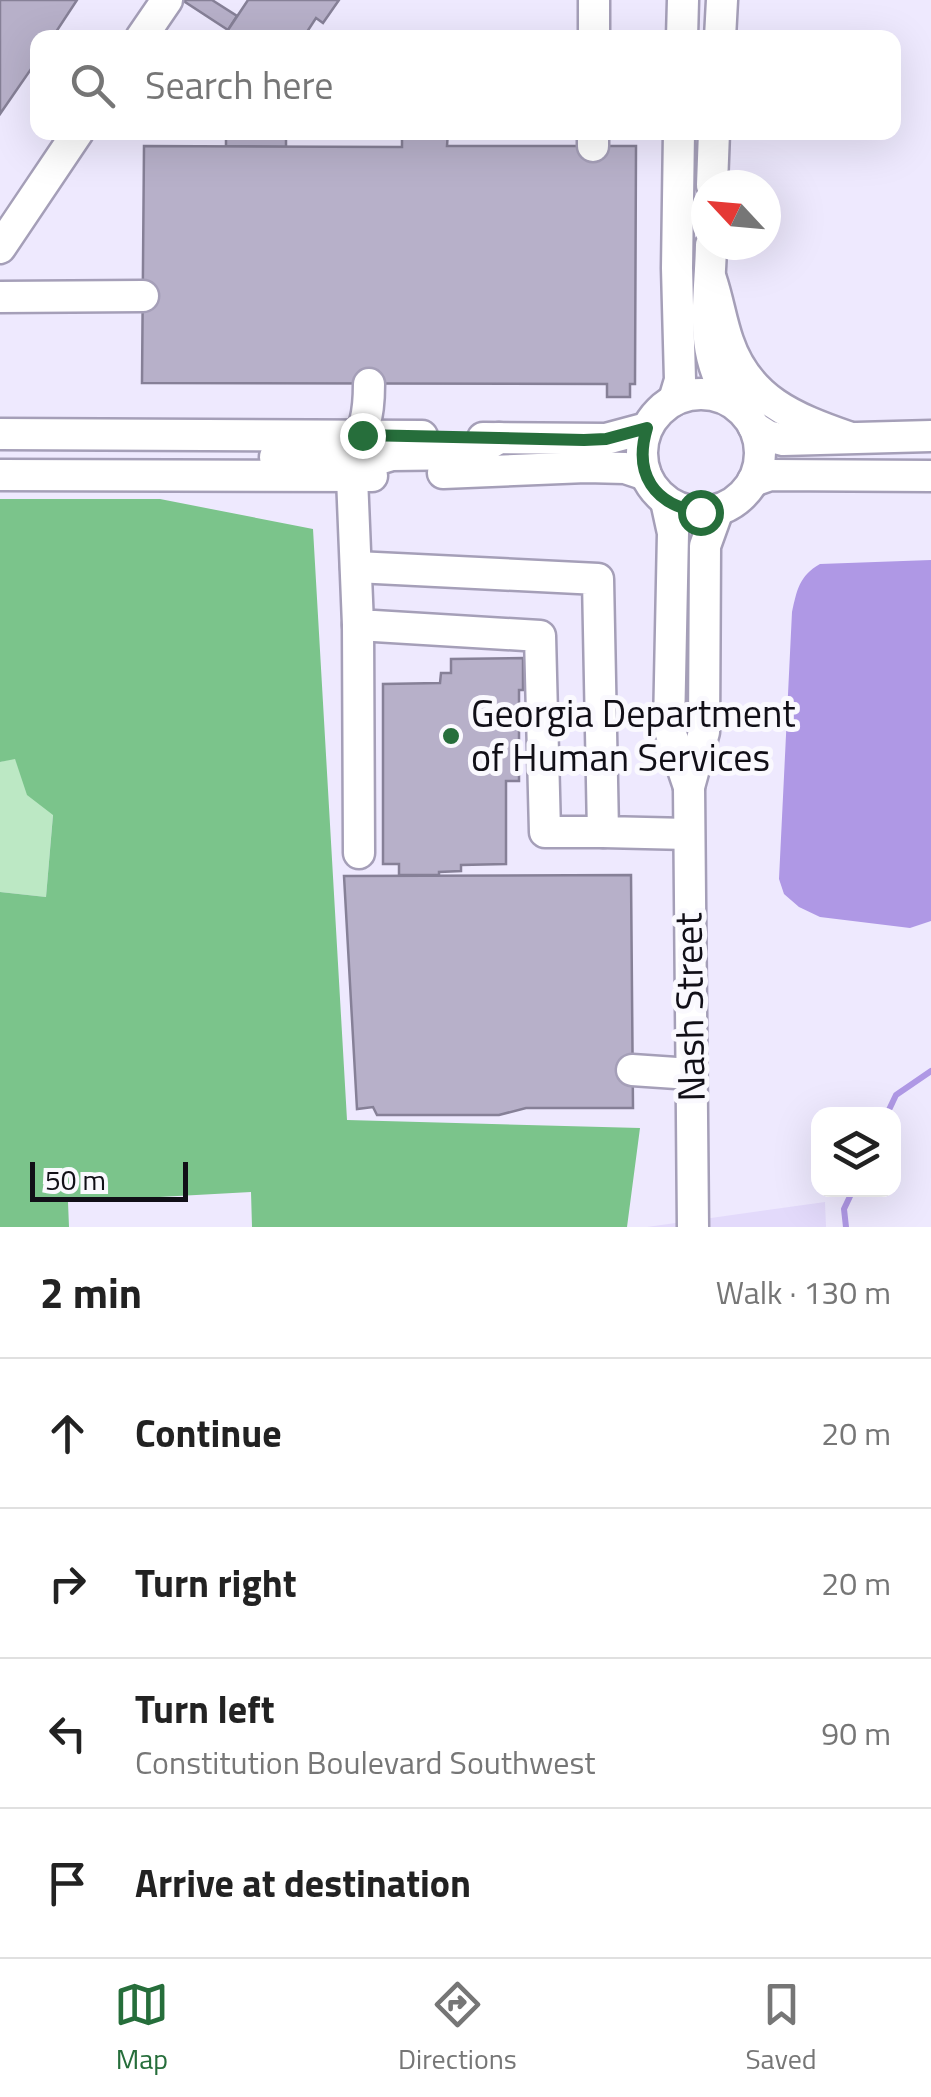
<!DOCTYPE html>
<html lang="en">
<head>
<meta charset="utf-8">
<style>
	:root { --surface:#fff; --page:#f6f6f6; --text:#222; --muted:#767676; --line:#e0e0e0; --accent:#266e3b }
	body { margin:0; font-family:"Titillium Web",sans-serif; background:var(--page); color:var(--text) }
	.controls { position:absolute; right:30px; bottom:30px; display:grid; overflow:hidden; border-radius:20px; box-shadow:0 10px 40px #0002 }
	.controls button { width:90px; height:90px; display:grid; place-items:center; padding:0; border:0; border-bottom:2px solid var(--line); background:var(--surface); color:var(--text); font:50px sans-serif }
	.compass { position:absolute; left:691px; top:170px; width:90px; height:90px; border-radius:50%; background:var(--surface); box-shadow:0 10px 40px #0002; rotate:296deg }
	.scale { position:absolute; left:30px; bottom:25px; width:158px; box-sizing:border-box; padding-left:10px; border:5px solid #110f17; border-top:0; font-size:28px; line-height:35px; white-space:nowrap; color:#110f17; -webkit-text-stroke:8px #faf9fe; paint-order:stroke }
	.stop { position:absolute; width:30px; height:30px; margin:-22px; border:8px solid #266e3b; border-radius:50%; background:#fff }
	.stop.end { background:#266e3b; border-color:#fff; box-shadow:0 2px 10px #0008 }
	.list { margin:0; padding:0; list-style:none }
	h2 { display:flex; justify-content:space-between; align-items:center; height:130px; margin:0; padding:0 40px; font-size:42px }
	h2 small { font-size:32px; font-weight:400; color:var(--muted) }
	.list li { display:grid; grid-template-columns:65px 1fr auto; gap:30px; align-items:center; box-sizing:border-box; height:150px; padding:0 40px; border-top:2px solid var(--line) }
	.list b { display:block; font-size:38px; white-space:nowrap }
	.list p { margin:0; font-size:32px; white-space:nowrap; color:var(--muted) }
	.list em { font-size:32px; font-style:normal; color:var(--muted) }
	.icon { flex:none; width:55px; height:55px; fill:none; stroke:currentColor; stroke-width:2; stroke-linecap:round; stroke-linejoin:round }
	.map { position:relative; flex:none; width:931px; height:1227px; overflow:hidden }
	.search { position:absolute; background:var(--surface); box-shadow:0 10px 40px #0002; left:30px; right:30px; top:30px; height:110px; display:flex; align-items:center; gap:25px; box-sizing:border-box; padding:0 35px; border-radius:20px; color:var(--muted); font-size:38px }
	.sheet { height:730px; background:var(--surface) }
	nav { display:flex; justify-content:space-around; align-items:center; box-sizing:border-box; height:140px; border-top:2px solid var(--line); background:var(--surface); font-size:28px; color:var(--muted) }
	nav a { display:grid; justify-items:center; gap:5px }
	nav .on { color:var(--accent) }
	.map>svg:first-child { display:block }
	.built { fill:#e3dafb }
	.green { fill:#bce8c4 }
	.forest { fill:#7bc48b }
	.water { fill:#af98e5 }
	.lines { fill:none; stroke-linecap:round; stroke-linejoin:round }
	.stream { stroke:#af98e5; stroke-width:6 }
	.building { fill:#b7b0c9; stroke:#868097; stroke-width:2.5 }
	.minor-casing { stroke:#a59fb8; stroke-width:35 }
	.minor { stroke:#fff; stroke-width:30 }
	.route { stroke:#266e3b; stroke-width:12 }
	.poi-dot { fill:#266e3b; stroke:#faf9fe; stroke-width:4 }
	.labels { text-anchor:middle; stroke-width:10; stroke-linejoin:round; paint-order:stroke }
	.poi-label { font-size:38px; fill:#110f17; stroke:#faf9fe; text-anchor:start }
	.street-label { font-size:38px; fill:#110f17; stroke:#faf9fe }
</style>
</head>
<body>
<div class="map">
<svg width="931" height="1227" viewBox="0 0 931 1227">
	<rect width="100%" height="100%" fill="#eee9fe"/>
	<polygon class="built" points="825,1202 826,1227 647,1227"/>
	<polygon class="green" points="15,758 28,795 53,814 46,897 0,892 0,762"/>
	<polygon class="forest" points="0,499 160,499 313,529 347,1120 640,1128 627,1227 252,1227 251,1192 68,1202 69,1227 0,1227 0,892 46,897 53,815 27,795 15,759 0,762"/>
	<path class="water" d="M931 560V921L910 928 820 917 799 907 784 894 779 879 792 612C797 590 799 576 820 564Z"/>
	<g class="lines">
		<g class="stream">
			<polyline points="887,1114 896,1095 931,1071"/>
			<polyline points="846,1227 844,1209 853,1190"/>
		</g>
	</g>
	<g class="building">
		<polygon points="0,0 77,0 52,38 38,38 38,48 33,54 38,59 0,114"/>
		<polygon points="182,0 212,0 237,16 228,30"/>
		<polygon points="248,0 339,0 323,23 316,18 303,38 227,38 228,30"/>
		<polygon points="226,132 286,132 286,147 226,146"/>
		<polygon points="402,132 448,132 447,146 636,146 635,384 630,384 630,397 607,397 607,384 142,383 144,146 402,147"/>
		<polygon points="523,658 523,690 519,690 519,781 506,781 506,864 461,865 461,871 439,872 439,875 399,875 399,864 383,864 383,684 440,683 441,673 451,673 451,659"/>
		<polygon points="631,875 633,1108 526,1108 499,1115 377,1115 373,1107 357,1109 344,876"/>
	</g>
	<g class="lines">
		<g class="minor-casing">
			<g id="minor">
				<polyline points="141,38 167,0"/>
				<polyline points="594,38 594,0"/>
				<polyline points="682,38 683,0"/>
				<polyline points="720,38 722,0"/>
				<polyline points="593,146 593,132"/>
				<polyline points="712,185 714,132"/>
				<path d="M711 245C710 303 697 350 732 402"/>
				<polyline points="0,248 78,132"/>
				<path d="M711 279C718 300 721 321 728 341 748 400 794 418 848 437"/>
				<polyline points="0,297 143,296"/>
				<circle cx="701" cy="453" r="59"/>
				<polyline points="674,400 680,380 677,268 679,132"/>
				<polyline points="754,427 768,436 783,440 931,436"/>
				<polyline points="0,434 422,436"/>
				<polyline points="483,438 606,439 647,428"/>
				<polyline points="499,438 472,454 392,455 369,462 352,477 358,625 540,636 545,832 603,832"/>
				<path d="M275 457C340 456 369 461 369 384"/>
				<polyline points="443,473 586,467 625,468 646,475"/>
				<polyline points="0,475 372,476"/>
				<polyline points="753,481 770,475 931,476"/>
				<polyline points="666,501 673,533 669,728 689,787"/>
				<polyline points="356,567 598,579 603,832 688,834"/>
				<polyline points="358,625 359,853"/>
				<polyline points="632,1070 691,1074"/>
				<polyline points="693,1227 689,787 704,732 705,546 718,510"/>
			</g>
		</g>
		<use href="#minor" class="minor"/>
	</g>
	<g class="lines">
		<path class="route" d="M362 435 584 440 606 439 647 428C633 474 654 505 700 512"/>
	</g>
	<circle class="poi-dot" cx="451" cy="736" r="10"/>
	<g class="labels">
		<g class="poi-label">
			<text x="471" y="727">Georgia Department<tspan x="471" dy="44">of Human Services</tspan></text>
		</g>
		<g class="street-label">
			<text transform="translate(690 1007) rotate(-91)" y="13">Nash Street</text>
		</g>
	</g>
</svg>
<div class="controls">
<button><svg class="icon" aria-label="layers" viewBox="0 0 24 24"><path d="M12 4l9 5-9 5-9-5zM3 14l9 5 9-5"/></svg></button>
</div>
<svg class="compass" viewBox="-18 -18 36 36"><path d="M0-13l5 13h-10z" fill="#e53935"/><path d="M0 13l5-13h-10z" fill="#767676"/></svg>
<div class="scale">50 m</div>
<div class="stop" style="left:700px;top:512px"></div>
<div class="stop end" style="left:362px;top:435px"></div>
<div class="search"><svg class="icon" aria-label="search" viewBox="0 0 24 24"><circle cx="10" cy="10" r="6"/><path d="M15 15l6 6"/></svg>Search here</div>
</div>
<section class="sheet">
<h2>2 min<small>Walk · 130 m</small></h2>
<ul class="list">
<li><svg class="icon" aria-label="ahead" viewBox="0 0 24 24"><path d="M12 20V5M6 11l6-6 6 6"/></svg><div><b>Continue</b></div><em>20 m</em></li>
<li><svg class="icon" aria-label="right" viewBox="0 0 24 24"><path d="M7 20v-9h11M14 6l5 5-5 5"/></svg><div><b>Turn right</b></div><em>20 m</em></li>
<li><svg class="icon" aria-label="left" viewBox="0 0 24 24"><path d="M17 20v-9H6M10 6l-5 5 5 5"/></svg><div><b>Turn left</b><p>Constitution Boulevard Southwest</p></div><em>90 m</em></li>
<li><svg class="icon" aria-label="arrive" viewBox="0 0 24 24"><path d="M6 21V4h12l-3 4 3 4H6"/></svg><div><b>Arrive at destination</b></div></li>
</ul>
</section>
<nav>
<a class="on"><svg class="icon" aria-label="map" viewBox="0 0 24 24"><path d="M3 6l6-2 6 2 6-2v14l-6 2-6-2-6 2zM9 4v14M15 6v14"/></svg>Map</a>
<a><svg class="icon" aria-label="directions" viewBox="0 0 24 24"><path d="M12 3l9 9-9 9-9-9zM9 14v-3h6M13 9l2 2-2 2"/></svg>Directions</a>
<a><svg class="icon" aria-label="saved" viewBox="0 0 24 24"><path d="M7 4h10v16l-5-4-5 4z"/></svg>Saved</a>
</nav>
</body>
</html>
